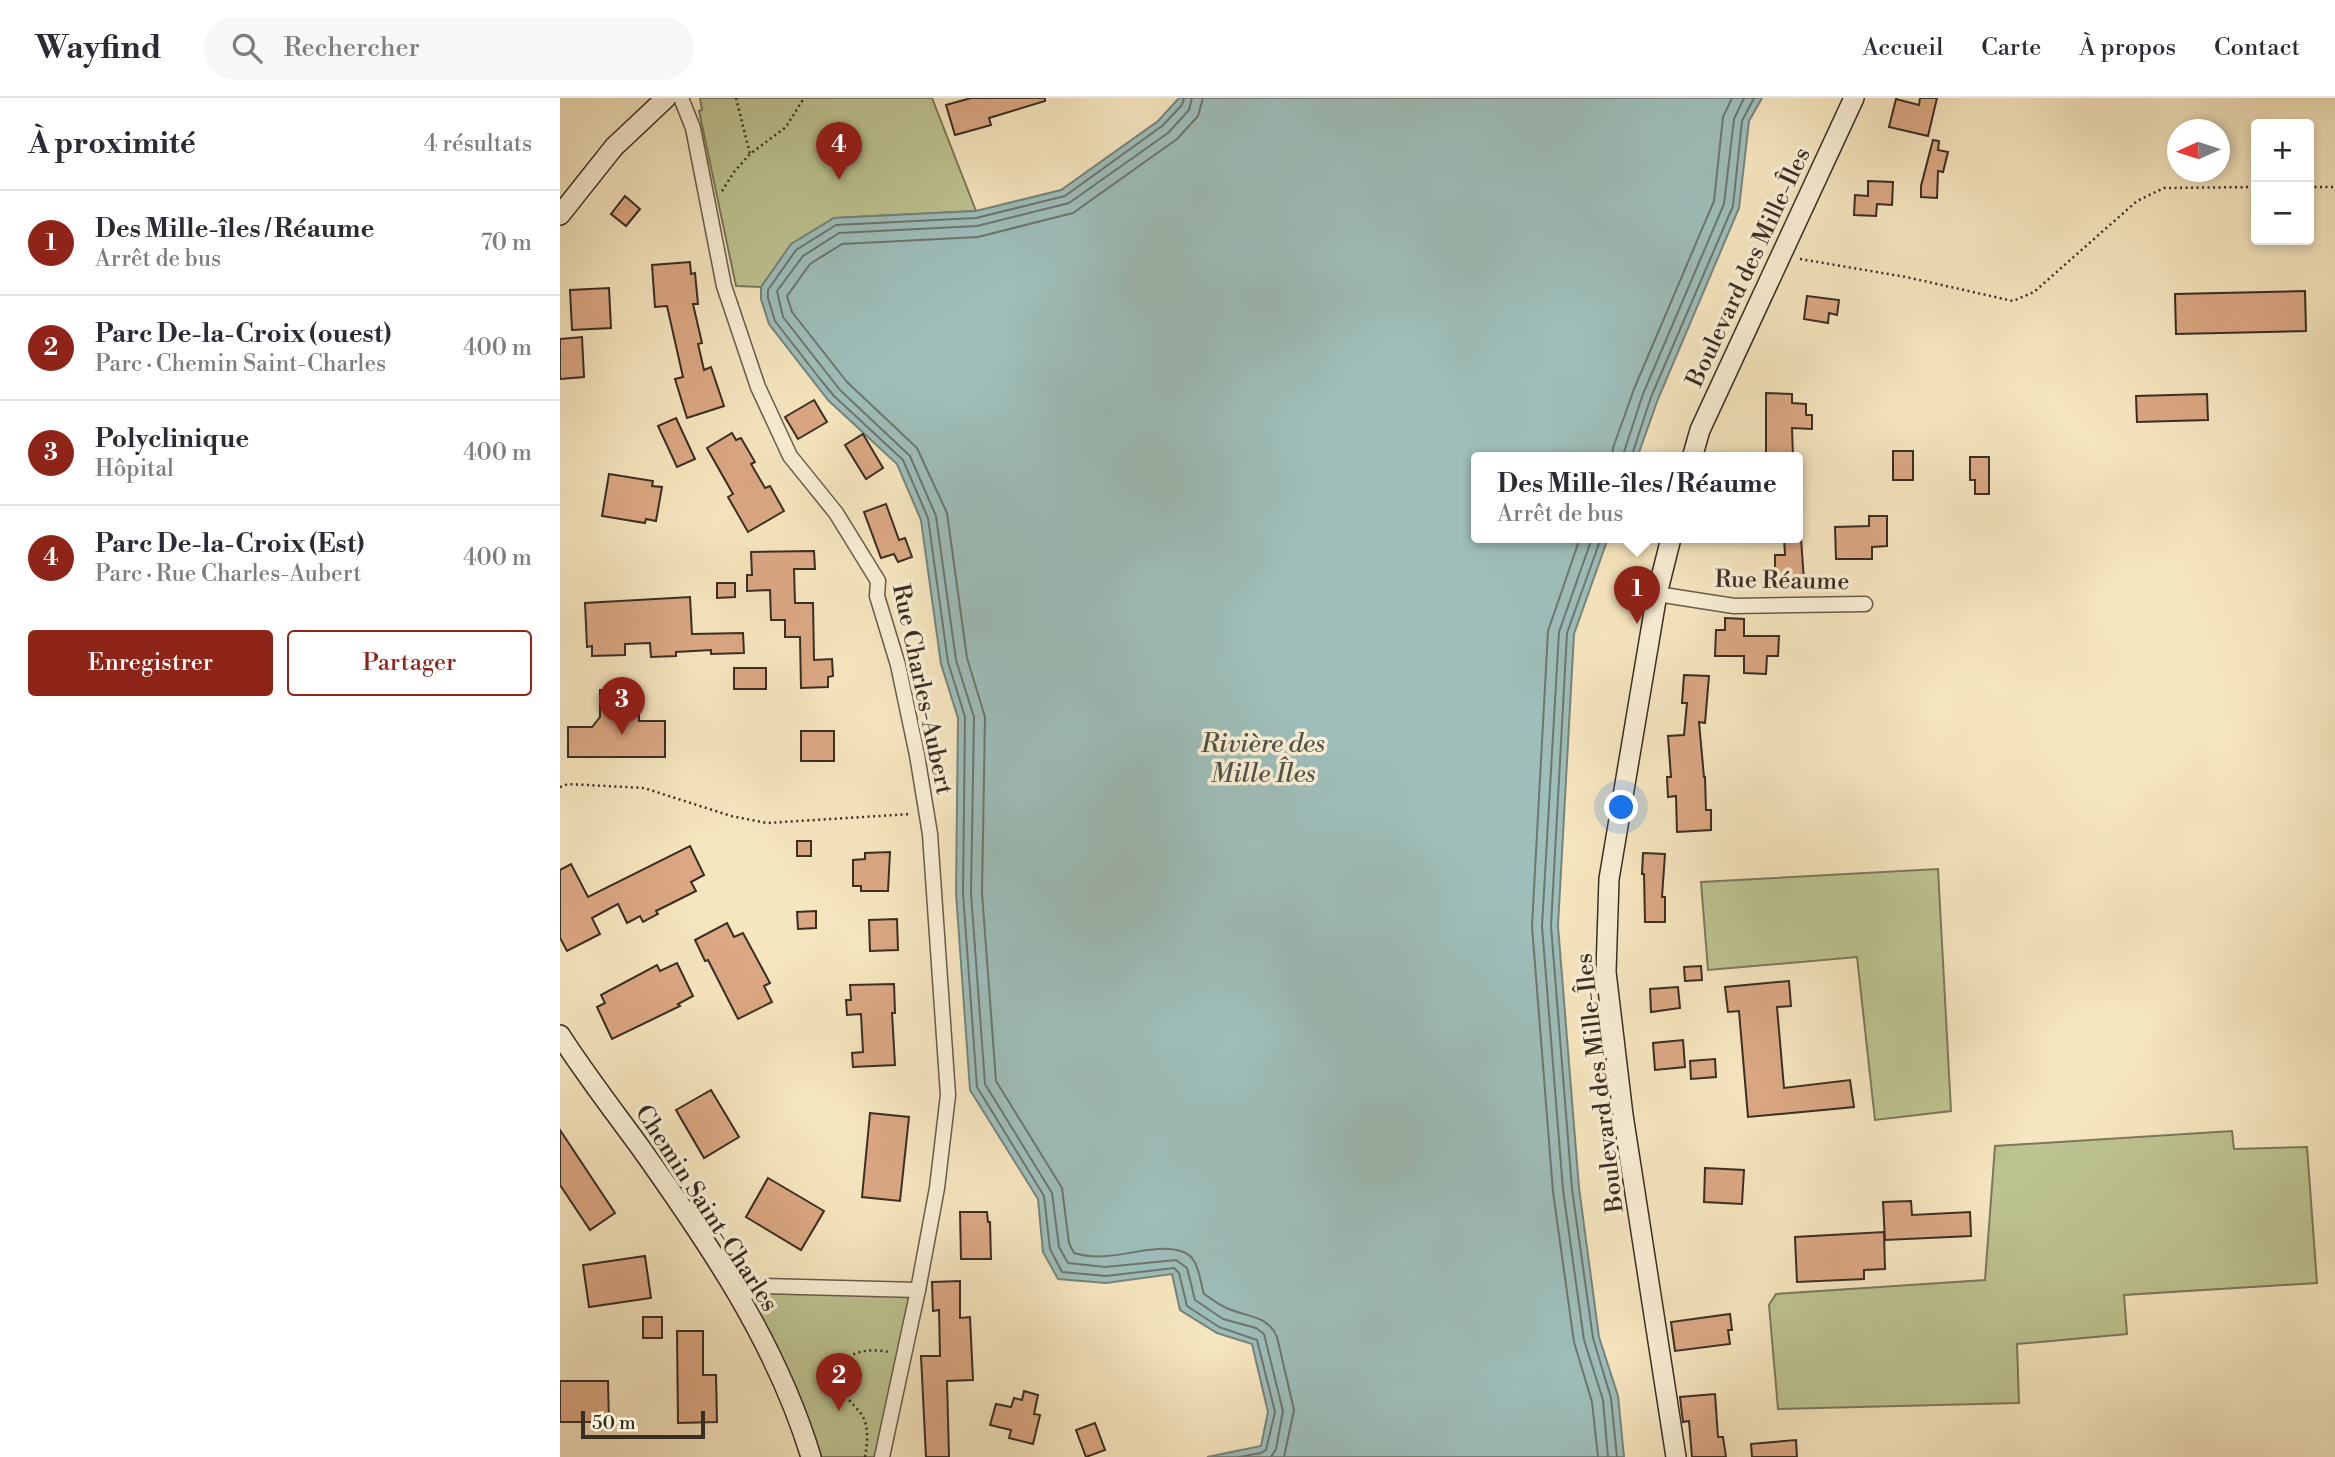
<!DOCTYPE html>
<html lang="fr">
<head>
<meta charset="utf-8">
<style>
	:root { --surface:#fff; --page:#f7f7f7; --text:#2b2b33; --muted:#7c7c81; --line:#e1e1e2; --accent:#8f2418 }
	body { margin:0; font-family:"Libre Bodoni",serif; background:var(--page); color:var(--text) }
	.controls { position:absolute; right:21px; top:21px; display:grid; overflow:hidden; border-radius:7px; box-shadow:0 4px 10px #0003 }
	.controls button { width:63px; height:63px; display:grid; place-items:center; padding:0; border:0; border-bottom:2px solid var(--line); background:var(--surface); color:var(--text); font:35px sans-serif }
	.compass { position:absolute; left:1607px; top:21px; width:63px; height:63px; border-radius:50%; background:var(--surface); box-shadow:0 4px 10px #0003; rotate:267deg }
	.scale { position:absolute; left:21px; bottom:18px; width:124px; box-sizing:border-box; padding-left:7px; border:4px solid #392e24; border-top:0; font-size:19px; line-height:24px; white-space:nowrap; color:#392e24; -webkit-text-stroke:5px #f9efd5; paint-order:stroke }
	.you { position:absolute; left:1062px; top:710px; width:24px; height:24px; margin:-18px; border:5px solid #fff; border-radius:50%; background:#1a73e8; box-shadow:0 0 0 10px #1a73e833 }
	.badge { display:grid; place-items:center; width:46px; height:46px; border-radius:50%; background:var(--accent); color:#fff; font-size:23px; font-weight:700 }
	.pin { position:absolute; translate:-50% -58px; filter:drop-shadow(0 2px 4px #0008) }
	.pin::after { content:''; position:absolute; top:37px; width:24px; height:21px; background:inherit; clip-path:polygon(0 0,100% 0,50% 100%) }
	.popup { position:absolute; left:911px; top:354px; width:332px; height:91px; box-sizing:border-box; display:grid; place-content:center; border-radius:7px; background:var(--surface); filter:drop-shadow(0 2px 5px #0005); font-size:23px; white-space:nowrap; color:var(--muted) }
	.popup b { font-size:26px; color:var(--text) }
	.popup::after { content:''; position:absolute; left:50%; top:100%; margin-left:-14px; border:14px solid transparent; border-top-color:var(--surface) }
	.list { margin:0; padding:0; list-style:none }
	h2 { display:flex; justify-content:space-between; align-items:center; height:91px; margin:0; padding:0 28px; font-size:30px }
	h2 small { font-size:23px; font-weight:400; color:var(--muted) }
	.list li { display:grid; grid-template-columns:46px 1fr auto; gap:21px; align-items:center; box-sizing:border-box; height:105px; padding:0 28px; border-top:2px solid var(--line) }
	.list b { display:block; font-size:26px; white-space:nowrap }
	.list p { margin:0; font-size:23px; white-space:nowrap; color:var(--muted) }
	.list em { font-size:23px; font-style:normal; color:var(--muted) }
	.actions { display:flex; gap:14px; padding:21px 28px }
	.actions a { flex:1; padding:16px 0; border:2px solid var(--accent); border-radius:7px; text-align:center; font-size:24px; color:var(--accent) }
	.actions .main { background:var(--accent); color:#fff }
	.icon { flex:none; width:38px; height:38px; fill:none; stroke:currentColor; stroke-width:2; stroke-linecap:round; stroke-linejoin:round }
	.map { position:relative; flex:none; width:1775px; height:1359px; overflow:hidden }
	header { display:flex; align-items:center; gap:42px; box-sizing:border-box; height:98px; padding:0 35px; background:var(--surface); border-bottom:2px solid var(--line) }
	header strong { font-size:33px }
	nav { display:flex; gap:38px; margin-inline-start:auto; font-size:24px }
	.search { width:490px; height:63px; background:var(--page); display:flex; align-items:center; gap:18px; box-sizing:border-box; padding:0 24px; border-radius:38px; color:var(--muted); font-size:26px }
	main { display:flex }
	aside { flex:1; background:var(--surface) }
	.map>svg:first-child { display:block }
	.green { fill:#bdc491; stroke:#7b795a; stroke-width:2 }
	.water { fill:#9ebeba; stroke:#76847e; stroke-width:2 }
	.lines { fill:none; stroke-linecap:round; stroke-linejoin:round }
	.shore { stroke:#6c766f; stroke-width:2 }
	.building { fill:#dba883; stroke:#392e24; stroke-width:2 }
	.street-casing { stroke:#685c4b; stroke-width:17 }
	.secondary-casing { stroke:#392e24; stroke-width:22 }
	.path { stroke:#392e24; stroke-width:2.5; stroke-dasharray:2 3.5; stroke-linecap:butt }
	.street { stroke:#f9efd5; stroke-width:14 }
	.secondary { stroke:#f9efd5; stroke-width:19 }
	.labels { text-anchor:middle; stroke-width:7; stroke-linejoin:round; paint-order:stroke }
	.street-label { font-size:24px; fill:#392e24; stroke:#f9efd5 }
	.water-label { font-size:26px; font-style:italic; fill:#52524a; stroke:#f9efd5 }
</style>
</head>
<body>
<header>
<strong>Wayfind</strong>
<div class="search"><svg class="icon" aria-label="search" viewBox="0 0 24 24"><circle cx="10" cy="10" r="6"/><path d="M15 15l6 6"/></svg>Rechercher</div>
<nav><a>Accueil</a><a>Carte</a><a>À propos</a><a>Contact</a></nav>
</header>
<main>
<aside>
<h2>À proximité<small>4 résultats</small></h2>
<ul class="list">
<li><span class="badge">1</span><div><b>Des Mille-îles / Réaume</b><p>Arrêt de bus</p></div><em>70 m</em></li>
<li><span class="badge">2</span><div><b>Parc De-la-Croix (ouest)</b><p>Parc · Chemin Saint-Charles</p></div><em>400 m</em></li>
<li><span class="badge">3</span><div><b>Polyclinique</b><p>Hôpital</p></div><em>400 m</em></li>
<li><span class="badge">4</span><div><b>Parc De-la-Croix (Est)</b><p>Parc · Rue Charles-Aubert</p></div><em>400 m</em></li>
</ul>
<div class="actions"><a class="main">Enregistrer</a><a>Partager</a></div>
</aside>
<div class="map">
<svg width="1775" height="1359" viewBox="0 0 1775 1359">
	<rect width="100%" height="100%" fill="#f6e6bf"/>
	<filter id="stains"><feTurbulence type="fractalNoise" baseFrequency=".00286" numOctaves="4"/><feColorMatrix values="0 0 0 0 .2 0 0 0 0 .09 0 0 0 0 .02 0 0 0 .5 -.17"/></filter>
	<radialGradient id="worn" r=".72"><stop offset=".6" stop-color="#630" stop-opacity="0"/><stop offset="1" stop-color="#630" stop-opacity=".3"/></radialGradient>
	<g class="green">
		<polygon points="140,0 372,0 416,113 274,120 232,146 201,189 176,188 139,13 142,12"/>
		<polygon points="1378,771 1391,1013 1315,1022 1297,859 1148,872 1141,784"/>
		<polygon points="1672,1033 1674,1051 1747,1049 1757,1185 1564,1197 1567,1236 1457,1246 1459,1305 1218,1311 1209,1207 1216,1196 1425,1182 1435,1048"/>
		<polygon points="211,1192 358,1192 322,1359 244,1359 180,1198"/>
	</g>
	<polygon class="water" points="619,0 1202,0 1189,23 1179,110 1098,301 1077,360 916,360 916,440 1048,440 1014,536 998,828 1019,1090 1039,1239 1058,1298 1064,1359 647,1359 701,1348 708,1314 692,1246 657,1235 620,1212 612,1176 546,1185 498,1181 483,1154 478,1101 410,992 396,795 398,620 381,566 361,422 337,366 268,302 209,226 201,201 201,189 231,146 274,120 416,113 501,92 598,23"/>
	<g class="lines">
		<g class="shore">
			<polyline points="624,0 622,7 602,28 505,98 416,120 276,127 236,152 208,192 208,200 215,223 260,281 274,298 343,362 368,420 388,564 405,619 403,795 417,989 484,1098 490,1151 502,1174 546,1178 614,1170 619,1175 627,1208 659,1229 697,1242 715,1314 706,1352 701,1355 679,1359"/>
			<polyline points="632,0 629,12 608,35 509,105 417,128 279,135 243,158 217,193 223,219 280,292 350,358 376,418 396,562 414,619 411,795 425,986 492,1095 499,1149 508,1165 545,1169 616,1162 627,1170 635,1202 663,1221 696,1230 704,1236 723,1313 716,1351 711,1359"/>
			<path d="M643 0 638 18 617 41 513 115 418 139 282 146 250 166 227 198 232 214 287 284 357 350 387 415 407 560 425 619 422 795 436 983 502 1090 509 1145 514 1155C524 1158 537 1159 547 1158 570 1157 615 1141 632 1160 640 1170 640 1184 644 1196 652 1201 660 1208 669 1211 688 1219 709 1218 717 1239L734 1312 724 1359"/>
			<polyline points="1052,360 1053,350 1074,291 1154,103 1163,19 1172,0"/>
			<polyline points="1062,360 1083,296 1164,106 1174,21 1184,0"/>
			<polyline points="1071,360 1091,299 1173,108 1182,23 1194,0"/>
			<polyline points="1020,440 988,533 972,828 993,1094 1014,1244 1032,1304 1038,1359"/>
			<polyline points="1032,440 999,534 982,828 1003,1092 1024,1242 1043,1302 1048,1359"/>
			<polyline points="1041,440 1007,535 991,828 1012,1091 1033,1240 1051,1300 1057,1359"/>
		</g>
	</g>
	<g class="building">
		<polygon points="411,0 485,0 485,3 429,20 431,27 395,37 386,7"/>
		<polygon points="1360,0 1377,0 1368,38 1329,29 1336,1 1359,7"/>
		<polygon points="1373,42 1379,43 1378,52 1388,54 1383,74 1378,73 1377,100 1361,99 1361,88"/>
		<polygon points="1308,83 1333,84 1332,107 1317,106 1316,118 1294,117 1295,97 1308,98"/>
		<polygon points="65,98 80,111 66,128 51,116"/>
		<polygon points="130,164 131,176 135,175 138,206 133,206 142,245 138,246 144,272 151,269 164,308 127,320 115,281 123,279 107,208 95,209 92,167"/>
		<polygon points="49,190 51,230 12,232 10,192"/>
		<polygon points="1745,193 1746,233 1616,236 1615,196"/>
		<polygon points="1247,198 1279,202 1277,217 1269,215 1268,225 1244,221"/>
		<polygon points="22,239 24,279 0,281 0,241"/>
		<polygon points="1206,295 1232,296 1232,305 1246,306 1246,317 1252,317 1252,331 1232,330 1233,359 1206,359"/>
		<polygon points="1647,296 1648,322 1577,324 1576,298"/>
		<polygon points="254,302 267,324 238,341 225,319"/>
		<polygon points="116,320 135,361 117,369 98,328"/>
		<polygon points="172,335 176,342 181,340 195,364 191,366 205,390 210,388 224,413 188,434 168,399 173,396 147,350"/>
		<polygon points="303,336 323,370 306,381 285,347"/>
		<rect x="1333" y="353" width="20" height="29"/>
		<polygon points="1410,359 1429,359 1429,396 1415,396 1415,382 1410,382"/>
		<polygon points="49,376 93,383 92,388 102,389 96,423 86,421 85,425 42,418"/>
		<polygon points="326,406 339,442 345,440 352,459 338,464 334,456 321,460 304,414"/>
		<polygon points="1309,418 1327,418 1327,448 1312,449 1312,461 1276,461 1275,429 1309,428"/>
		<polygon points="1224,440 1241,440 1244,483 1215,483 1215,457 1225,457"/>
		<polygon points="254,453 255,471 234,471 235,505 253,505 254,562 272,561 273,578 268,579 268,589 241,590 240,539 225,539 225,522 211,522 210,492 187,493 187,477 192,477 191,454"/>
		<polygon points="157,485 175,485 175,499 157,500"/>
		<polygon points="130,499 132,536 183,535 184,555 151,556 151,552 116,554 116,558 91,559 90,545 65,546 65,557 32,558 32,548 27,549 25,505"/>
		<polygon points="1165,520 1184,521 1184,538 1219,538 1218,558 1207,558 1206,576 1184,575 1184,558 1155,558 1156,532 1165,532"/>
		<rect x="174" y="570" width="32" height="21"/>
		<polygon points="1124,577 1149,578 1145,625 1139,624 1144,679 1145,679 1146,712 1151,712 1151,732 1117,734 1116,698 1108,699 1107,679 1111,679 1108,638 1124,637 1127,605 1122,605"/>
		<polygon points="40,592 79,593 79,623 105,623 105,659 8,659 8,629 32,629 40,619"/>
		<rect x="241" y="633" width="33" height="30"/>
		<rect x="237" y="743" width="14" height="15"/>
		<polygon points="130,748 144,777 131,784 136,793 96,813 98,816 83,824 80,818 67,825 58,806 32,820 40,836 7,853 0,840 0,772 11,766 28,799"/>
		<polygon points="330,754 328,793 301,793 301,788 293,788 293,762 305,761 305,755"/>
		<polygon points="1083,755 1105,756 1102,799 1105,799 1105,824 1085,824 1084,776 1082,776"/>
		<polygon points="256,813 256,830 238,831 237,814"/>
		<polygon points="337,821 338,852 310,853 309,822"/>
		<polygon points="167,825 174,839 183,835 210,885 204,888 212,904 178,921 148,862 145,863 135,842"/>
		<polygon points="117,865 133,898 118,906 120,908 52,941 37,909 45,905 41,897 97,867 100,873"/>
		<polygon points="1141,868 1142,882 1125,883 1124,869"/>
		<polygon points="1229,883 1231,908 1217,909 1224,990 1290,982 1294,1009 1188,1019 1179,913 1168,914 1165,889"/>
		<polygon points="334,886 335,915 332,915 335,967 293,969 292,955 303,954 301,916 287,917 286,902 291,902 290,887"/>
		<polygon points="1118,889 1120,910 1091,914 1090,891"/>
		<polygon points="1123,942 1125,969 1095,972 1093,945"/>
		<polygon points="1155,961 1156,979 1131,981 1130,963"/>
		<polygon points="151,992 179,1039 144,1060 116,1012"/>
		<polygon points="310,1015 349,1019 340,1103 302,1099"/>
		<polygon points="0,1032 55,1115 30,1132 0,1087"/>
		<polygon points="1145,1070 1184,1072 1182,1106 1144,1104"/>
		<polygon points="208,1080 264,1113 241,1152 186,1119"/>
		<polygon points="1351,1103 1352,1117 1410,1114 1411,1138 1325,1142 1323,1104"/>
		<polygon points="400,1114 427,1114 428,1124 430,1124 431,1161 401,1161"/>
		<polygon points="1324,1134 1325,1171 1304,1172 1304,1181 1237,1184 1235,1139"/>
		<polygon points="85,1158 91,1200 29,1209 23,1167"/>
		<polygon points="400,1183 400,1220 410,1219 413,1282 387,1283 389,1359 366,1359 361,1258 380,1258 379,1212 373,1213 372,1184"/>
		<polygon points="1170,1216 1172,1232 1168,1232 1170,1246 1115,1253 1111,1224"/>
		<rect x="83" y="1219" width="19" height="21"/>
		<polygon points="117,1233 143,1233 143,1277 156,1277 157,1324 118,1325"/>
		<polygon points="0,1283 48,1283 49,1324 0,1324"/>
		<polygon points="464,1293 478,1297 474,1316 480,1317 473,1346 449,1340 451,1332 430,1327 436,1306 451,1309 454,1300 462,1302"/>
		<polygon points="1155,1296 1158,1339 1163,1339 1166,1359 1132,1359 1129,1323 1123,1324 1120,1299"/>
		<polygon points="535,1325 545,1352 526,1359 516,1332"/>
		<polygon points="1236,1342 1237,1359 1192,1359 1191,1346"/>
	</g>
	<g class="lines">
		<g class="street-casing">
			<g id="street">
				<polyline points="121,0 133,30 164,188 198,289 230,358 276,415 318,483 317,498 338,567 357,657 370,736 388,997 377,1090 358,1192 322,1359"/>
				<polyline points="1097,496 1174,508 1305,506"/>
				<polyline points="180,1198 203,1188 358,1192"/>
			</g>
		</g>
		<g class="secondary-casing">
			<g id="secondary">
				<polyline points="0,117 54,49 106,0"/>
				<polyline points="1132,360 1140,332 1294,0"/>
				<polyline points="1111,440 1097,496 1049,781 1046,874 1063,1017 1116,1359"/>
				<path d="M0 937C25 976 53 1012 80 1049 149 1146 216 1244 251 1359"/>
			</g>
		</g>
		<g class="path">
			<polyline points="176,0 190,56"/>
			<polyline points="1749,89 1775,89"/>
			<polyline points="162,93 174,74 190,56 226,29 244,0"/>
			<polyline points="1240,161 1346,179 1453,203 1474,194 1577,103 1604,90 1696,89"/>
			<polyline points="0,689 8,686 84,690 171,718 207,725 351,716"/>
			<path d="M305 1359C307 1346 309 1334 304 1321 299 1310 286 1302 281 1290 280 1286 280 1279 281 1274 285 1250 312 1251 330 1254"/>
		</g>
		<use href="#street" class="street"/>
		<use href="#secondary" class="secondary"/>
	</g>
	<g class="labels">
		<g class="street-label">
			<text transform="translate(1188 169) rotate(-65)" y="8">Boulevard des Mille-Îles</text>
			<text transform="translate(1222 482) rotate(1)" y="8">Rue Réaume</text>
			<text transform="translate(363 591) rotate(78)" y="8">Rue Charles-Aubert</text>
			<text transform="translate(1039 985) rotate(-97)" y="8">Boulevard des Mille-Îles</text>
			<text transform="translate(147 1110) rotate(57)" y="8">Chemin Saint-Charles</text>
		</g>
		<g class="water-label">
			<text x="703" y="654">Rivière des<tspan x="703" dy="30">Mille Îles</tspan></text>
		</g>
	</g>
	<rect width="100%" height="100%" filter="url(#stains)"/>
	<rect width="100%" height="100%" fill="url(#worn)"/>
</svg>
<div class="controls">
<button>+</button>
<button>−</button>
</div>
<svg class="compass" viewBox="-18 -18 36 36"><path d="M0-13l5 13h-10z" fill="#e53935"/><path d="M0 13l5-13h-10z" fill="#7c7c81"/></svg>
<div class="scale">50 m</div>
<div class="you"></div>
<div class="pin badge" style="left:1077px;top:526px">1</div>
<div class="popup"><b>Des Mille-îles / Réaume</b>Arrêt de bus</div>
<div class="pin badge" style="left:279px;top:1313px">2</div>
<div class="pin badge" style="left:62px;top:637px">3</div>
<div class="pin badge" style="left:279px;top:82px">4</div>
</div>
</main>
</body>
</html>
